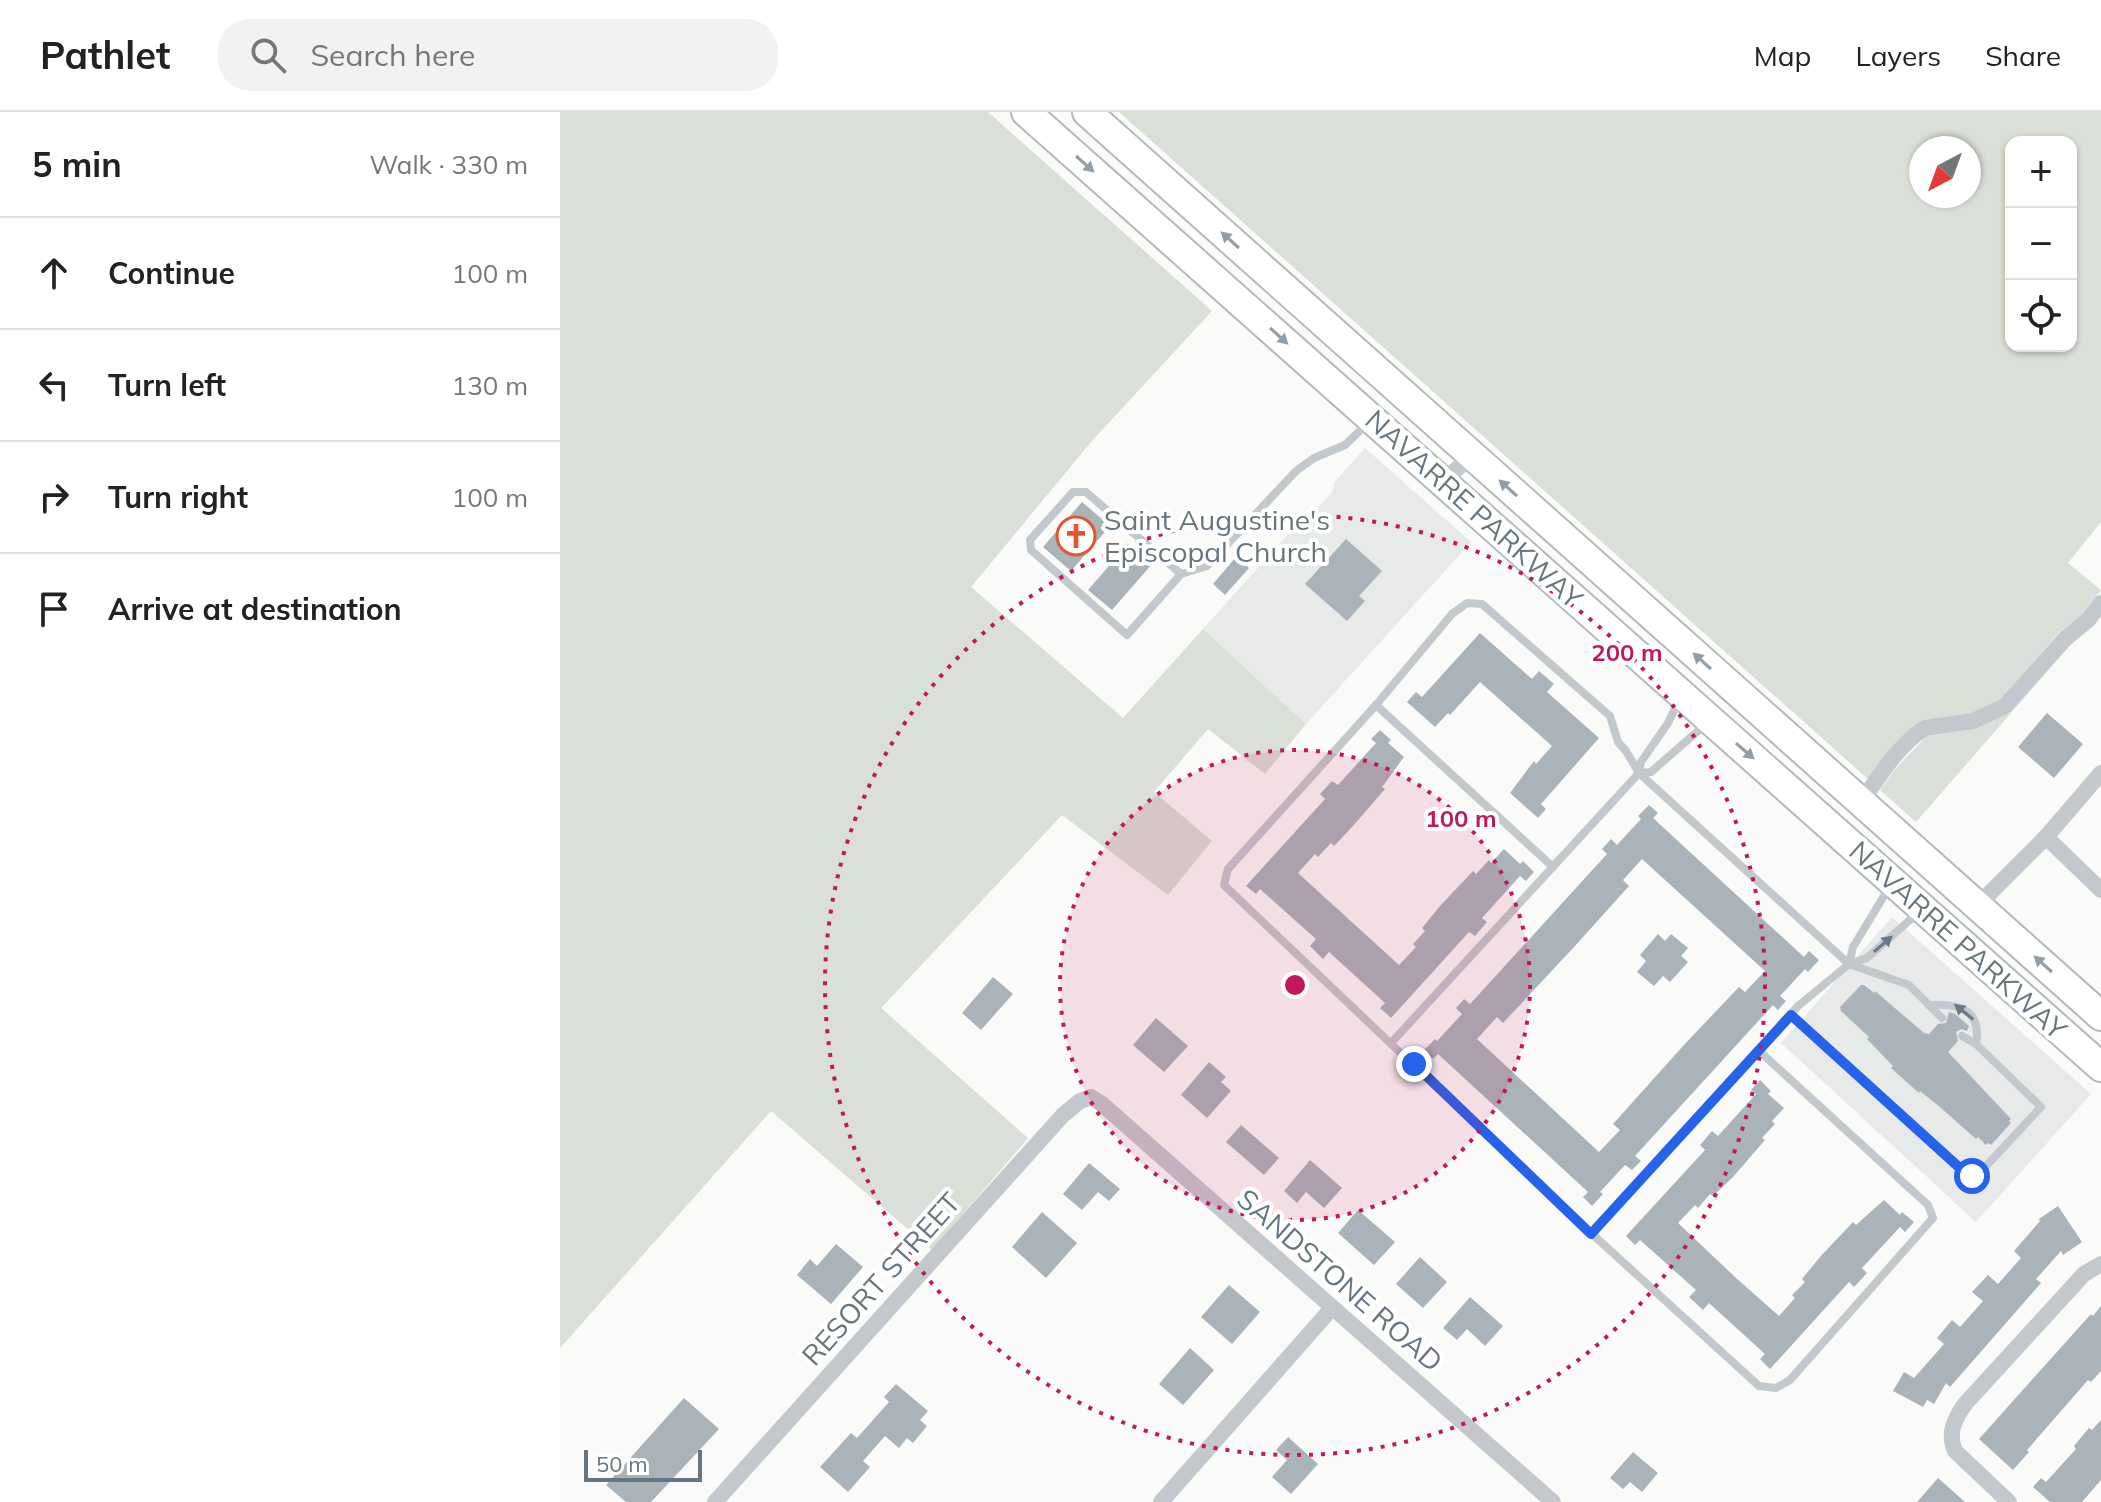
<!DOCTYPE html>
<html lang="en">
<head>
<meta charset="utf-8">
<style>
	:root { --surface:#fff; --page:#f2f2f2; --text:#222; --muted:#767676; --line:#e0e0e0 }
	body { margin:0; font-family:Mulish,sans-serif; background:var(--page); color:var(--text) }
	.controls { position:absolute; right:24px; top:24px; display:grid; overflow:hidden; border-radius:16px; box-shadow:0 2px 6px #0004 }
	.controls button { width:72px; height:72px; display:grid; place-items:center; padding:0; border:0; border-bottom:2px solid var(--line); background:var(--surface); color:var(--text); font:40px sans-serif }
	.compass { position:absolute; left:1349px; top:24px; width:72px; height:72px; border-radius:50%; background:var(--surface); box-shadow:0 2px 6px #0004; rotate:221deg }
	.scale { position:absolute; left:24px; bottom:20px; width:118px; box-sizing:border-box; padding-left:8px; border:4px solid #657683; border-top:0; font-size:22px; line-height:28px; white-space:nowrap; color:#657683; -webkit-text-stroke:6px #fff; paint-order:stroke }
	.stop { position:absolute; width:24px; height:24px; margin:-18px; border:6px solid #2563eb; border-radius:50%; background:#fff }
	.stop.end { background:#2563eb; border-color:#fff; box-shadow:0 2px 8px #0008 }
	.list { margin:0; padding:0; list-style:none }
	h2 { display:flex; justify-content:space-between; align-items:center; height:104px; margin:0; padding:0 32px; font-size:34px }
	h2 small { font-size:26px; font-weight:400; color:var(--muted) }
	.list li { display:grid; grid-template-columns:52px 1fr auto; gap:24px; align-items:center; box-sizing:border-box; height:112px; padding:0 32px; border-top:2px solid var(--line) }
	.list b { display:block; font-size:30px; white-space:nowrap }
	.list em { font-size:26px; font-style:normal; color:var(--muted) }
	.icon { flex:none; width:44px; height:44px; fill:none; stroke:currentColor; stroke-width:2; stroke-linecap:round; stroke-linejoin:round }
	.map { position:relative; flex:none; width:1541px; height:1390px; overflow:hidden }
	header { display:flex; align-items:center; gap:48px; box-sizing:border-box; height:112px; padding:0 40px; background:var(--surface); border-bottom:2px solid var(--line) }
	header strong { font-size:38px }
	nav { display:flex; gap:44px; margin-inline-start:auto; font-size:28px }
	.search { width:560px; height:72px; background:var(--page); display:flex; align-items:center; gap:20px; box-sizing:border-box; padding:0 28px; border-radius:32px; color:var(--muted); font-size:30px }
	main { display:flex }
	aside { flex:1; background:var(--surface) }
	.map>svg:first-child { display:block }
	.built { fill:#e8e9e9 }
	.green { fill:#dadfd7; fill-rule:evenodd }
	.building { fill:#aab3b9; fill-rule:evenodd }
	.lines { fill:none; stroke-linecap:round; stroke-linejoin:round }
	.trunk-casing { stroke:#b4b9bd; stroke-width:32 }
	.service { stroke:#c3c8cc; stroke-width:8 }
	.minor { stroke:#c3c8cc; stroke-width:16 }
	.trunk { stroke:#fff; stroke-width:28 }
	.oneway { fill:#939fa8 }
	.oneway2 { fill:#6a7a87 }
	.route { stroke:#2563eb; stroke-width:10 }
	.ring { fill:none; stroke:#c2185b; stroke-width:4; stroke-dasharray:4 8 }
	.labels { text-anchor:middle; stroke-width:8; stroke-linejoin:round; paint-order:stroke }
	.street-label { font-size:28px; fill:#657683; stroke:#fff }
	.poi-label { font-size:28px; fill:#657683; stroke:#fff; text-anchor:start }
	.centre { fill:#c2185b; stroke:#fff; stroke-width:4 }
	.ring-label { font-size:24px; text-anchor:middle; font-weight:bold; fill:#c2185b; stroke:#fff; stroke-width:8; stroke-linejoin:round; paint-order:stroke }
</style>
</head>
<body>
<header>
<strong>Pathlet</strong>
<div class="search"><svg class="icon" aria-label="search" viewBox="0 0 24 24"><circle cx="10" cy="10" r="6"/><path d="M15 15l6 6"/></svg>Search here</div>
<nav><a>Map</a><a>Layers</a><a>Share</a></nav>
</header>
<main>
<aside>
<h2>5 min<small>Walk · 330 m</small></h2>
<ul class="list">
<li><svg class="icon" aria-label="ahead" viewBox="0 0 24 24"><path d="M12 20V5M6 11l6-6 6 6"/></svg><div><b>Continue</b></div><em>100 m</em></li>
<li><svg class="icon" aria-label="left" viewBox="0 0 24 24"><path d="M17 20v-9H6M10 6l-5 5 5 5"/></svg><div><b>Turn left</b></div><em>130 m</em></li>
<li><svg class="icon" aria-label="right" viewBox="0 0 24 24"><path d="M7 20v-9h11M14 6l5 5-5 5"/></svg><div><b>Turn right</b></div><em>100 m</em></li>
<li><svg class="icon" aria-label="arrive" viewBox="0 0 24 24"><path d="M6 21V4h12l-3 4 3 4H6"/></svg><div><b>Arrive at destination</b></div></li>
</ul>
</aside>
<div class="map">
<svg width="1541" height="1390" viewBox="0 0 1541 1390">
	<rect width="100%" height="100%" fill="#fafaf8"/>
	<g class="built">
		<polygon points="805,336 911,430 746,612 643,517 747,401 754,400 773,379 774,371"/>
		<polygon points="1332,805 1531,982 1416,1110 1221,931"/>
	</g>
	<g class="green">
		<polygon points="0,0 428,0 652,199 531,330 411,475 563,606 643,517 746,612 705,662 648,617 594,680 652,729 608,783 502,703 321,896 468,1026 372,1138 211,999 0,1236"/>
		<path d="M559 0H1541V410L1508 451 1541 478 1523 502 1499 521 1441 587 1412 601 1361 609 1324 646 1308 667ZM1451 30H1511V234H1451ZM1361 36H1409V84H1361Z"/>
		<polygon points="1513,530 1356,710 1320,678 1336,656 1367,624 1414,617 1451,599"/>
	</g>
	<g class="building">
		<polygon points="522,390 550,414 511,459 483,435"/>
		<polygon points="786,427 822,459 799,484 805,489 787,509 745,472"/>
		<polygon points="568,432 592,452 552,498 528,478"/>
		<polygon points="676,445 689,456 665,483 653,472"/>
		<polygon points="920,521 972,567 979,559 994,572 987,580 1039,626 981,692 986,697 978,706 950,681 974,649 976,652 992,634 920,570 890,603 888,601 875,615 847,590 856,580 862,585"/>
		<polygon points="1487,601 1523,632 1494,666 1458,635"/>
		<polygon points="820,618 831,628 828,631 844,645 822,675 825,677 793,714 774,734 771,731 758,745 755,742 738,761 839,853 856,835 853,832 865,819 862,816 880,794 913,759 916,762 929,748 931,751 944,737 960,752 963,749 974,760 966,769 960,764 922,806 927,810 915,824 909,820 831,906 820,896 825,891 769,840 763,847 750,834 756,827 700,777 696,782 686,774 765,687 760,682 772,669 778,673 816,631 811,627"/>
		<path d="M1089 693 1098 701 1093 706 1244 845 1249 839 1259 848 1248 860 1245 857 1220 884 1226 889 1218 898 1213 893 1075 1044 1081 1049 1072 1058 1065 1053 1040 1080 1043 1082 1032 1094 1023 1085 1028 1080 878 942 873 947 864 938 875 927 877 929 902 902 896 896 904 887 910 892 1047 742 1042 737 1051 727 1057 733 1081 707 1078 704ZM1082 747 1205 859 1185 880 1179 875 1123 934 1053 1012 1060 1018 1039 1040 917 927 937 905 943 911 1014 835 1069 774 1063 768Z"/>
		<polygon points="1098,822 1105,829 1111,822 1128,836 1121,844 1128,850 1110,870 1103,864 1094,874 1077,860 1086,849 1080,843"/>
		<polygon points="433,865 453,882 421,918 402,901"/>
		<polygon points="1301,873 1304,873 1314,881 1315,879 1364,921 1369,922 1378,912 1386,911 1389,900 1395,902 1409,914 1407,919 1401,917 1396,920 1398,929 1388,940 1451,1007 1449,1009 1451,1011 1431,1033 1428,1031 1426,1033 1418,1025 1416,1027 1380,995 1360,979 1359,981 1331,956 1333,954 1307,927 1309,925 1281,899 1280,895"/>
		<polygon points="596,906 628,934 604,960 573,933"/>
		<polygon points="649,950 666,965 661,970 671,979 647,1006 621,983"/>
		<polygon points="1200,968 1211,979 1208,982 1224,996 1212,1009 1215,1012 1202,1026 1205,1028 1173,1065 1153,1084 1150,1082 1138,1096 1135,1093 1118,1111 1176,1166 1219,1204 1235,1186 1232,1183 1245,1170 1242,1167 1260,1145 1293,1110 1296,1113 1324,1088 1340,1103 1342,1100 1354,1110 1345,1120 1340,1115 1302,1156 1307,1161 1294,1175 1289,1170 1210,1257 1200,1247 1205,1242 1149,1191 1143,1198 1129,1185 1136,1178 1080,1128 1075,1133 1066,1124 1145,1038 1140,1033 1152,1019 1158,1024 1196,982 1191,978"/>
		<polygon points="681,1013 719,1046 704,1063 666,1030"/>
		<polygon points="750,1048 782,1076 764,1096 746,1080 737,1091 724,1079"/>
		<polygon points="529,1051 560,1077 549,1089 538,1080 522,1098 503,1082"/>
		<polygon points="1498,1094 1522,1130 1503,1143 1501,1139 1476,1167 1481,1171 1390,1275 1386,1271 1374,1292 1367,1288 1363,1295 1333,1279 1344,1260 1354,1266 1384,1232 1377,1226 1392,1208 1400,1215 1423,1189 1412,1180 1428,1163 1438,1172 1461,1146 1454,1139 1480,1109 1479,1107"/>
		<polygon points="798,1098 835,1130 814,1153 778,1121"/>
		<polygon points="482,1100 517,1131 486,1166 452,1135"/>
		<polygon points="276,1132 303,1155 271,1192 237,1163 250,1147 257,1154"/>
		<polygon points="860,1145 887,1170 863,1196 836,1172"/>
		<polygon points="669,1173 700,1200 672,1232 641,1205"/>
		<polygon points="910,1185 943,1214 925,1234 907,1217 897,1228 883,1216"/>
		<polygon points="1541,1194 1541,1259 1531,1270 1528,1268 1467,1338 1469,1340 1453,1358 1419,1327 1531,1202 1533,1204"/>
		<polygon points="630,1236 654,1258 623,1293 599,1272"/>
		<polygon points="336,1272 368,1299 360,1308 367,1314 353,1331 347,1326 339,1336 325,1324 303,1349 310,1355 288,1380 260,1355 291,1321 297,1326 329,1290 324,1285"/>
		<polygon points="124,1286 159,1317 91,1390 66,1390 46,1373"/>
		<polygon points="1541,1308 1541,1368 1522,1390 1490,1390 1473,1375 1481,1366 1486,1370 1516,1337 1514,1334 1529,1316 1532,1318"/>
		<polygon points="728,1325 758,1352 731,1382 712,1365 727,1348 716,1338"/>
		<polygon points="1073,1340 1098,1361 1082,1380 1070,1370 1063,1377 1050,1366"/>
		<polygon points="1378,1366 1405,1390 1357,1390"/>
	</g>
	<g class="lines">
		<g class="trunk-casing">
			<g id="trunk">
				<polyline points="466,0 1541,955"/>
				<polyline points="527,0 1541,904"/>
			</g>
		</g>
		<g class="service">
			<polyline points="621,462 526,380 513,380 470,428 471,438 567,523 621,462 647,454 736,359 754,346 785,333 809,310"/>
			<polyline points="1120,586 1108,611 1081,650 1079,661 1091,660 1146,612"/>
			<polyline points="816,593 892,502 907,491 922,492 1050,604 1058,630 1066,639 1079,661 1289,852 1349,873 1382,906"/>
			<polyline points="993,755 816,593 668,757 664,773 1031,1122 1238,894 1289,852"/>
			<polyline points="1330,774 1293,835 1289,852 1307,846 1360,799"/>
			<path d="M1369 893C1398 891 1422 897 1416 932"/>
			<polyline points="1231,903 1402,1058 1412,1064 1428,1052 1481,995 1416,932 1402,924"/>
			<polyline points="832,930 1079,661"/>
			<polyline points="1031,1121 1199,1274 1216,1276 1230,1268 1373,1106 1368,1093 1198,938"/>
		</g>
		<g class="minor">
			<polyline points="883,369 912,344"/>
			<path d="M1301 690C1319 665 1338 633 1365 616L1413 609 1445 594 1505 527 1529 507 1541 491"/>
			<polyline points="1486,725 1541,778"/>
			<polyline points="1417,794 1486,725 1541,661"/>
			<polyline points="155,1390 503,1003 520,989 531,985 542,992 993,1390"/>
			<polyline points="601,1390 772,1196"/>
			<path d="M1449 1390 1395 1339C1387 1321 1395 1306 1405 1292L1524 1162 1541 1152"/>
		</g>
		<use href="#trunk" class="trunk"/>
	</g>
	<defs><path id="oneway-solid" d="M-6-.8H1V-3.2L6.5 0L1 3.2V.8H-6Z" transform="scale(2)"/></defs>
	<g class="oneway">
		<use href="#oneway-solid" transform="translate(525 52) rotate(42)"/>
		<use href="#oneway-solid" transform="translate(670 128) rotate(-138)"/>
		<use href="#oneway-solid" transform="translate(719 224) rotate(42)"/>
		<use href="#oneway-solid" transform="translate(948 376) rotate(-138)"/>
		<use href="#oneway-solid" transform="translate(1142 549) rotate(-138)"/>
		<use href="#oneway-solid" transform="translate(1185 639) rotate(41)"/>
		<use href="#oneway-solid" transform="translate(1483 852) rotate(-138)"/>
	</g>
	<g class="oneway2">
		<use href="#oneway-solid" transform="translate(1323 832) rotate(-41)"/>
		<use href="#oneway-solid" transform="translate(1404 900) rotate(-141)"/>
	</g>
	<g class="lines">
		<polyline class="route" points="854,952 1031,1122 1231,903 1402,1058 1412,1064"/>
	</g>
	<circle cx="735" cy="873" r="235" fill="#c2185b" fill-opacity=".12"/>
	<g class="ring">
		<circle cx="735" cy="873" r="235"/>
		<circle cx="735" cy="873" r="470"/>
	</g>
	<defs>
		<g id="church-ring" transform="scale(2)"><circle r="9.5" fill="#fff" stroke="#e4572e" stroke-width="1.5"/><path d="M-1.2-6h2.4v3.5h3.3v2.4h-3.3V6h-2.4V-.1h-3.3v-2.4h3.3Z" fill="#e4572e"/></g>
	</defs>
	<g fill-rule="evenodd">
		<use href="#church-ring" x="516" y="424"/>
	</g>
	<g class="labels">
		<g class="street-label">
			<text transform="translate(914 397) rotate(42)" y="10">NAVARRE PARKWAY</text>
			<text transform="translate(1398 828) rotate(42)" y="10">NAVARRE PARKWAY</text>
			<text transform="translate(321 1167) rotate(-48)" y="10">RESORT STREET</text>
			<text transform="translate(780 1168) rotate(41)" y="10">SANDSTONE ROAD</text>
		</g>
		<g class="poi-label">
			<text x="544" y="418">Saint Augustine's<tspan x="544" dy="32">Episcopal Church</tspan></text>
		</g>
	</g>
	<circle cx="735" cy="873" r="12" class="centre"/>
	<g class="ring-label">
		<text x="1067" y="549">200 m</text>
		<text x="901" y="715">100 m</text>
	</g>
</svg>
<div class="controls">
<button>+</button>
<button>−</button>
<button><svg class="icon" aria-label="locate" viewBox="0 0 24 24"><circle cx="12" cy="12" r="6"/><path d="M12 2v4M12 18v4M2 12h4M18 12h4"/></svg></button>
</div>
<svg class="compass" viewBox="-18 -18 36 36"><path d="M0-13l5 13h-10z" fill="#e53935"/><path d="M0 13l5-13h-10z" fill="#767676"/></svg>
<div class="scale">50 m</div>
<div class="stop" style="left:1412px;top:1064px"></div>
<div class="stop end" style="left:854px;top:952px"></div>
</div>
</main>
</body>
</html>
